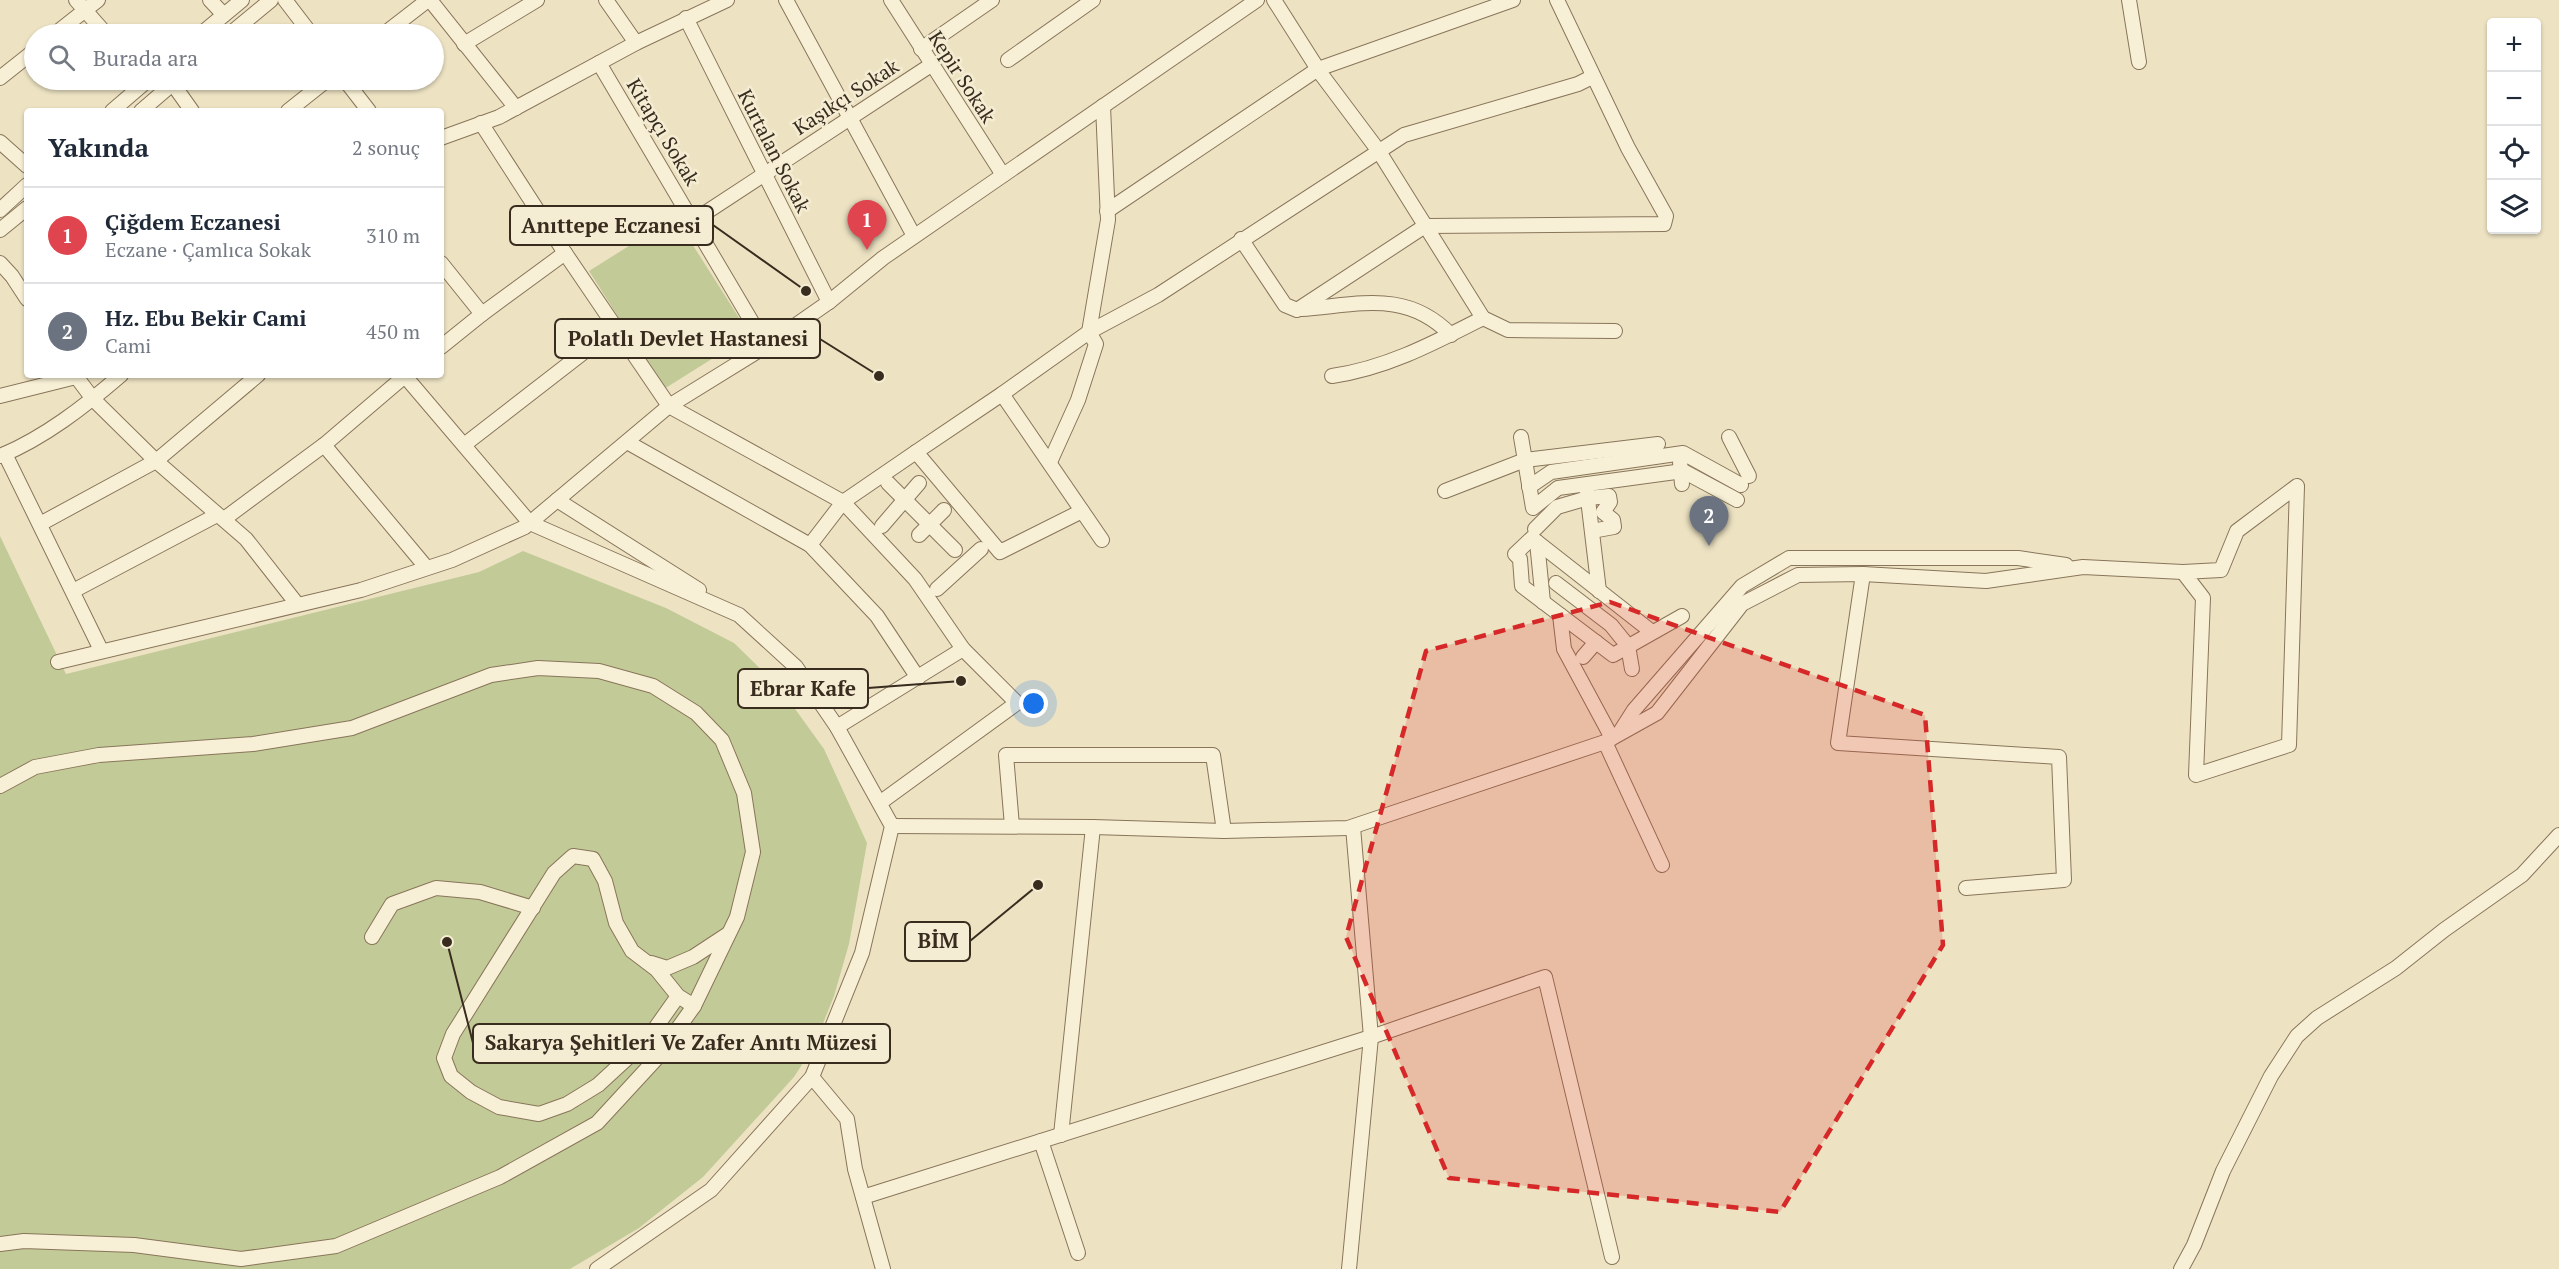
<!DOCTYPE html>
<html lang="tr">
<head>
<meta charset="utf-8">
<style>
	:root { --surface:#fff; --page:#f6f6f7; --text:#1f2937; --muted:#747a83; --line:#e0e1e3; --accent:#ea580c }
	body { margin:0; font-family:"PT Serif",serif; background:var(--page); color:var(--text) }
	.controls { position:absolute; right:18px; top:18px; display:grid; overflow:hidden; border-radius:6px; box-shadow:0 2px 4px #0004 }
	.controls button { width:54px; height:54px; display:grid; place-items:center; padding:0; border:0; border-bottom:2px solid var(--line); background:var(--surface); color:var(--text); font:30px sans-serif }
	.you { position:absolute; left:1034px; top:704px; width:21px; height:21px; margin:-15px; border:4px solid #fff; border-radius:50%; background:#1a73e8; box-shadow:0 0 0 9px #1a73e833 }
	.badge { display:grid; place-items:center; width:39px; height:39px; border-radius:50%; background:var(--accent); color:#fff; font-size:20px; font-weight:700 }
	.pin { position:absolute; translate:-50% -50px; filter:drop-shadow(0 2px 3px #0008) }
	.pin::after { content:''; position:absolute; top:32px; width:21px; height:18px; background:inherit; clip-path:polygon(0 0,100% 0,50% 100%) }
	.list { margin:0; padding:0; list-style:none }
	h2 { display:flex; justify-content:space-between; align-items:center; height:78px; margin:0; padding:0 24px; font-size:26px }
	h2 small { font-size:20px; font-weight:400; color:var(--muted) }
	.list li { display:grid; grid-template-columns:39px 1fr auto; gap:18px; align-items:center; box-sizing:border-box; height:96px; padding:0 24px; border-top:2px solid var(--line) }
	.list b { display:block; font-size:22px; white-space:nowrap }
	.list p { margin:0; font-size:20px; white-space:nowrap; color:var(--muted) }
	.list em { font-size:20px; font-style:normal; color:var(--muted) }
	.icon { flex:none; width:33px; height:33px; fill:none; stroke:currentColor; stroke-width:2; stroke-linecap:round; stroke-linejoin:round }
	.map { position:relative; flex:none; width:2559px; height:1269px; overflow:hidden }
	.search { position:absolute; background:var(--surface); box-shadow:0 2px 4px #0004; left:24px; top:24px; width:420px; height:66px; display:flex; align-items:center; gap:15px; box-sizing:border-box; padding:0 21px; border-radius:33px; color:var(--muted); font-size:22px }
	.panel { position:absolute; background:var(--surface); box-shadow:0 2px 4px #0004; left:24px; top:108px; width:420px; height:270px; border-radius:6px }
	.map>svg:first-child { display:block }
	.green { fill:#c2cb97 }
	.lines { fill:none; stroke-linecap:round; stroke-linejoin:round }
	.minor-casing { stroke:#88755a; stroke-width:16 }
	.minor { stroke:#f8f0d6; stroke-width:14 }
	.marked { fill:#d62828; fill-opacity:0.2; stroke:#d62828; stroke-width:4.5; stroke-dasharray:12 8; stroke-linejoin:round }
	.labels { text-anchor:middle; stroke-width:5; stroke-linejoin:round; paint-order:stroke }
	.street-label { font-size:20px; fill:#382c1e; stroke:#f5edd3 }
	.leader { fill:none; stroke:#382c1e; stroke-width:2 }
	.callout-dot { fill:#382c1e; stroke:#f5edd3; stroke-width:2 }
	.callout { fill:#f5edd3; stroke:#382c1e; stroke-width:2 }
	.callout-label { font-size:21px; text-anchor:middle; font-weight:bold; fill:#382c1e }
</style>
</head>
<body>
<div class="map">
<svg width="2559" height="1269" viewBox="0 0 2559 1269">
	<rect width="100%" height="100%" fill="#ede3c3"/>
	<g class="green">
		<polygon points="675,217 750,335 664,389 589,271"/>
		<polygon points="0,536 66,674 479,572 523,551 666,608 734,643 780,688 824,749 867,843 849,944 834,996 814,1046 794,1077 703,1177 639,1228 570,1269 0,1269"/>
	</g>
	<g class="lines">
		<g class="minor-casing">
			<g id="minor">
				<polyline points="76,0 106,34"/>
				<polyline points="210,0 224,15"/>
				<polyline points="285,0 311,34"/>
				<polyline points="430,0 516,108"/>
				<polyline points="606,0 636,43"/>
				<polyline points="786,0 914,236"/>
				<polyline points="891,0 1003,175"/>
				<polyline points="1274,0 1321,74 1378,150 1483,318 1508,330 1615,331"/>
				<polyline points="2129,0 2139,62"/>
				<polyline points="686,18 829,302"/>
				<polyline points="55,34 98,0"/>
				<polyline points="201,34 242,0"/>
				<polyline points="230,34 271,0"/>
				<polyline points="384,34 428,0"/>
				<polyline points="464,44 537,0"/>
				<polyline points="921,49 992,0"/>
				<polyline points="1008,60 1093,0"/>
				<polyline points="599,63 766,346"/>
				<polyline points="0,78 34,51"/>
				<polyline points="170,80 192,111"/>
				<polyline points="345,80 369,111"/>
				<polyline points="112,111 148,80"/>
				<polyline points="141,111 177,80"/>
				<polyline points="288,111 327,80"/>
				<polyline points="481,123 565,253 669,406 843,502 915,579 963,649 1017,703 881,802"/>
				<polyline points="441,138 499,117 636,43 727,0"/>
				<polyline points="0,142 27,166"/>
				<polyline points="0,210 27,185"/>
				<polyline points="1107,211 1318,69 1513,0"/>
				<polyline points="693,221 931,65"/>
				<polyline points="0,230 27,208"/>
				<polyline points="1241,239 1285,305 1297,310 1425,226 1664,224 1666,216 1628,148 1557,0"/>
				<polyline points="0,263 12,276 27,299"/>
				<polyline points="441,263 482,314"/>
				<path d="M1301 309C1359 305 1406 289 1451 335"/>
				<polyline points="441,347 482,314 565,253"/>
				<polyline points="75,375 93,399 156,461 246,539 297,604"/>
				<polyline points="404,375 530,523 739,615 796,667 837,727 892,826 862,953 812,1077 711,1190 597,1269"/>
				<path d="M1332 376C1387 368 1434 343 1483 318"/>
				<polyline points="1002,394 1102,540"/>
				<polyline points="0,396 76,377"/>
				<polyline points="1521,437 1533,508 1558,488 1683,471 1737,500"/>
				<polyline points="1729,437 1749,476"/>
				<polyline points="627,442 810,545 877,616 918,678"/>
				<polyline points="324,445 426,567"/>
				<polyline points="464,445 615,328"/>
				<polyline points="916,452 1000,552 1082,511"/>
				<polyline points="5,454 101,650"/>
				<path d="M0 456C44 438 85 406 121 375"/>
				<polyline points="1050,462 1078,400 1096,344 1089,332 1108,220 1103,106"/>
				<polyline points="1680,462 1682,484"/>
				<polyline points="888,483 955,550"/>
				<polygon points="2297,486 2289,745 2196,775 2203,598 2183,572 2221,570 2237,531"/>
				<polyline points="1529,487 1551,472 1683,453 1741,485"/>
				<polyline points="1445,491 1525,460 1658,444"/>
				<polyline points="1587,491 1599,591"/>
				<polyline points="557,500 699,590"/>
				<polyline points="224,519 324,445 406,375"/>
				<polyline points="40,524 156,461 258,375"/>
				<polyline points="882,526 919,483"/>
				<polyline points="1535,529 1557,507 1588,498 1609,496 1610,502 1603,512 1613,520 1614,527 1592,531"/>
				<polyline points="919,535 944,510"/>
				<polyline points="1537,542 1543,602"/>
				<polyline points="810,545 843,502 916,452 1002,394 1089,332 1158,295 1404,135 1578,84 1592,77"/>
				<polyline points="1863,574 1838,743 2059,757 2064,880 1966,888"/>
				<polyline points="1556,583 1611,625 1628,646 1632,669"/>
				<polyline points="937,589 981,549"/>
				<polyline points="73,591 217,515"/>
				<polyline points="1560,615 1564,649 1612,738"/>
				<polyline points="1652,632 1532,538 1515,554 1520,559 1522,586 1613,655 1682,616"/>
				<polyline points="1583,657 1596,642"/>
				<polyline points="58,662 361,590 452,560 525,527 669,406 766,346 829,302 883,258 1257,0"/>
				<polyline points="837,727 963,649"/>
				<polyline points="1620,732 1634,710 1742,586 1789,558 2018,558 2066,565"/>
				<polyline points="1605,742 1662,865"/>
				<polyline points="0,786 35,767 99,755 253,744 352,728 491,675 538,668 599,671 653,686 696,713 722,740 744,793 753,852 737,917 694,1006 656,1059 597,1123 500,1177 336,1246 241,1259 134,1245 24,1241 0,1244"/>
				<polyline points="892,826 1093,827 1224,831 1348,828 1605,742 1657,713 1742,604 1798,575 1863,574 1986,581 2083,567 2183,572"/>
				<polyline points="1012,826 1006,755 1213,755 1224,831"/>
				<polyline points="372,937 392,904 436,888 480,892 533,908"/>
				<polyline points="651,963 667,968 693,957 728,934"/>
				<polyline points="678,996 657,970 632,951 616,923 605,881 593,859 573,856 554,873 453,1034 444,1058 451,1076 471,1092 499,1107 539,1114 567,1104 598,1085 647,1040 678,996 694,1006"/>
				<polyline points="812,1077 847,1119 855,1169 883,1269"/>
				<polyline points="1061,1135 1093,827"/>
				<polyline points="1041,1141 1078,1253"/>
				<polyline points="863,1197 1371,1037 1545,977 1612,1257"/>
				<polyline points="1349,1269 1371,1037 1353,827"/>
				<polyline points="2181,1269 2194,1245 2223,1171 2271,1076 2297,1036 2317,1018 2396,968 2444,930 2522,875 2559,835"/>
			</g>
		</g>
		<use href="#minor" class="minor"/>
	</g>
	<path class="marked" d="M1610 602 1925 715 1943 945 1780 1212 1449 1178 1346 937 1426 651Z"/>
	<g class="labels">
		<g class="street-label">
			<text transform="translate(962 77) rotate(57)" y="7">Kepir Sokak</text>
			<text transform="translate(846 97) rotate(-33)" y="7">Kaşıkçı Sokak</text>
			<text transform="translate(663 132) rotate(59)" y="7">Kitapçı Sokak</text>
			<text transform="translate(774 151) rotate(63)" y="7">Kurtalan Sokak</text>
		</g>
	</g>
	<path class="leader" d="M806 291L713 225M879 376L820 339M961 681L868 688M1038 885L970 941M447 942L473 1043"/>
	<g class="callout-dot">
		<circle cx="806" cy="291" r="6"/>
		<circle cx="879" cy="376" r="6"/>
		<circle cx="961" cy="681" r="6"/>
		<circle cx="1038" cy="885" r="6"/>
		<circle cx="447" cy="942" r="6"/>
	</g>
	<g class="callout">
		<rect x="510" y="206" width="203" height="39" rx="6"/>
		<rect x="555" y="319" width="265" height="39" rx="6"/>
		<rect x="738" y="669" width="130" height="39" rx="6"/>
		<rect x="905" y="922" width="65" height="39" rx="6"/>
		<rect x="473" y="1024" width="417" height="39" rx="6"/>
	</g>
	<g class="callout-label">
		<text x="611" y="233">Anıttepe Eczanesi</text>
		<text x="688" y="346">Polatlı Devlet Hastanesi</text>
		<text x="803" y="696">Ebrar Kafe</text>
		<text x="938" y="948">BİM</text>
		<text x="681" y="1050">Sakarya Şehitleri Ve Zafer Anıtı Müzesi</text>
	</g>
</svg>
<div class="controls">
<button>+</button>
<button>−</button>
<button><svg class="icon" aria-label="locate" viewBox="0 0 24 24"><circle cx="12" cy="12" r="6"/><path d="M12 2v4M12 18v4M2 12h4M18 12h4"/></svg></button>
<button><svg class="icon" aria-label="layers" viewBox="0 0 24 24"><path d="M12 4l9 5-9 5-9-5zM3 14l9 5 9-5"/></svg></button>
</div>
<div class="you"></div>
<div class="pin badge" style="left:867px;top:250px;background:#e0444e">1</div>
<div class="pin badge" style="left:1709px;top:546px;background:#6b7280">2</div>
<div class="search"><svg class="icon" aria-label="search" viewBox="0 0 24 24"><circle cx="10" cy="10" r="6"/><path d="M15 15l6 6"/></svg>Burada ara</div>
<section class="panel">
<h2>Yakında<small>2 sonuç</small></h2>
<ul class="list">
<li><span class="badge" style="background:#e0444e">1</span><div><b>Çiğdem Eczanesi</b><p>Eczane · Çamlıca Sokak</p></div><em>310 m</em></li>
<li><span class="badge" style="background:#6b7280">2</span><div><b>Hz. Ebu Bekir Cami</b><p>Cami</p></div><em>450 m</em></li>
</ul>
</section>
</div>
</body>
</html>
